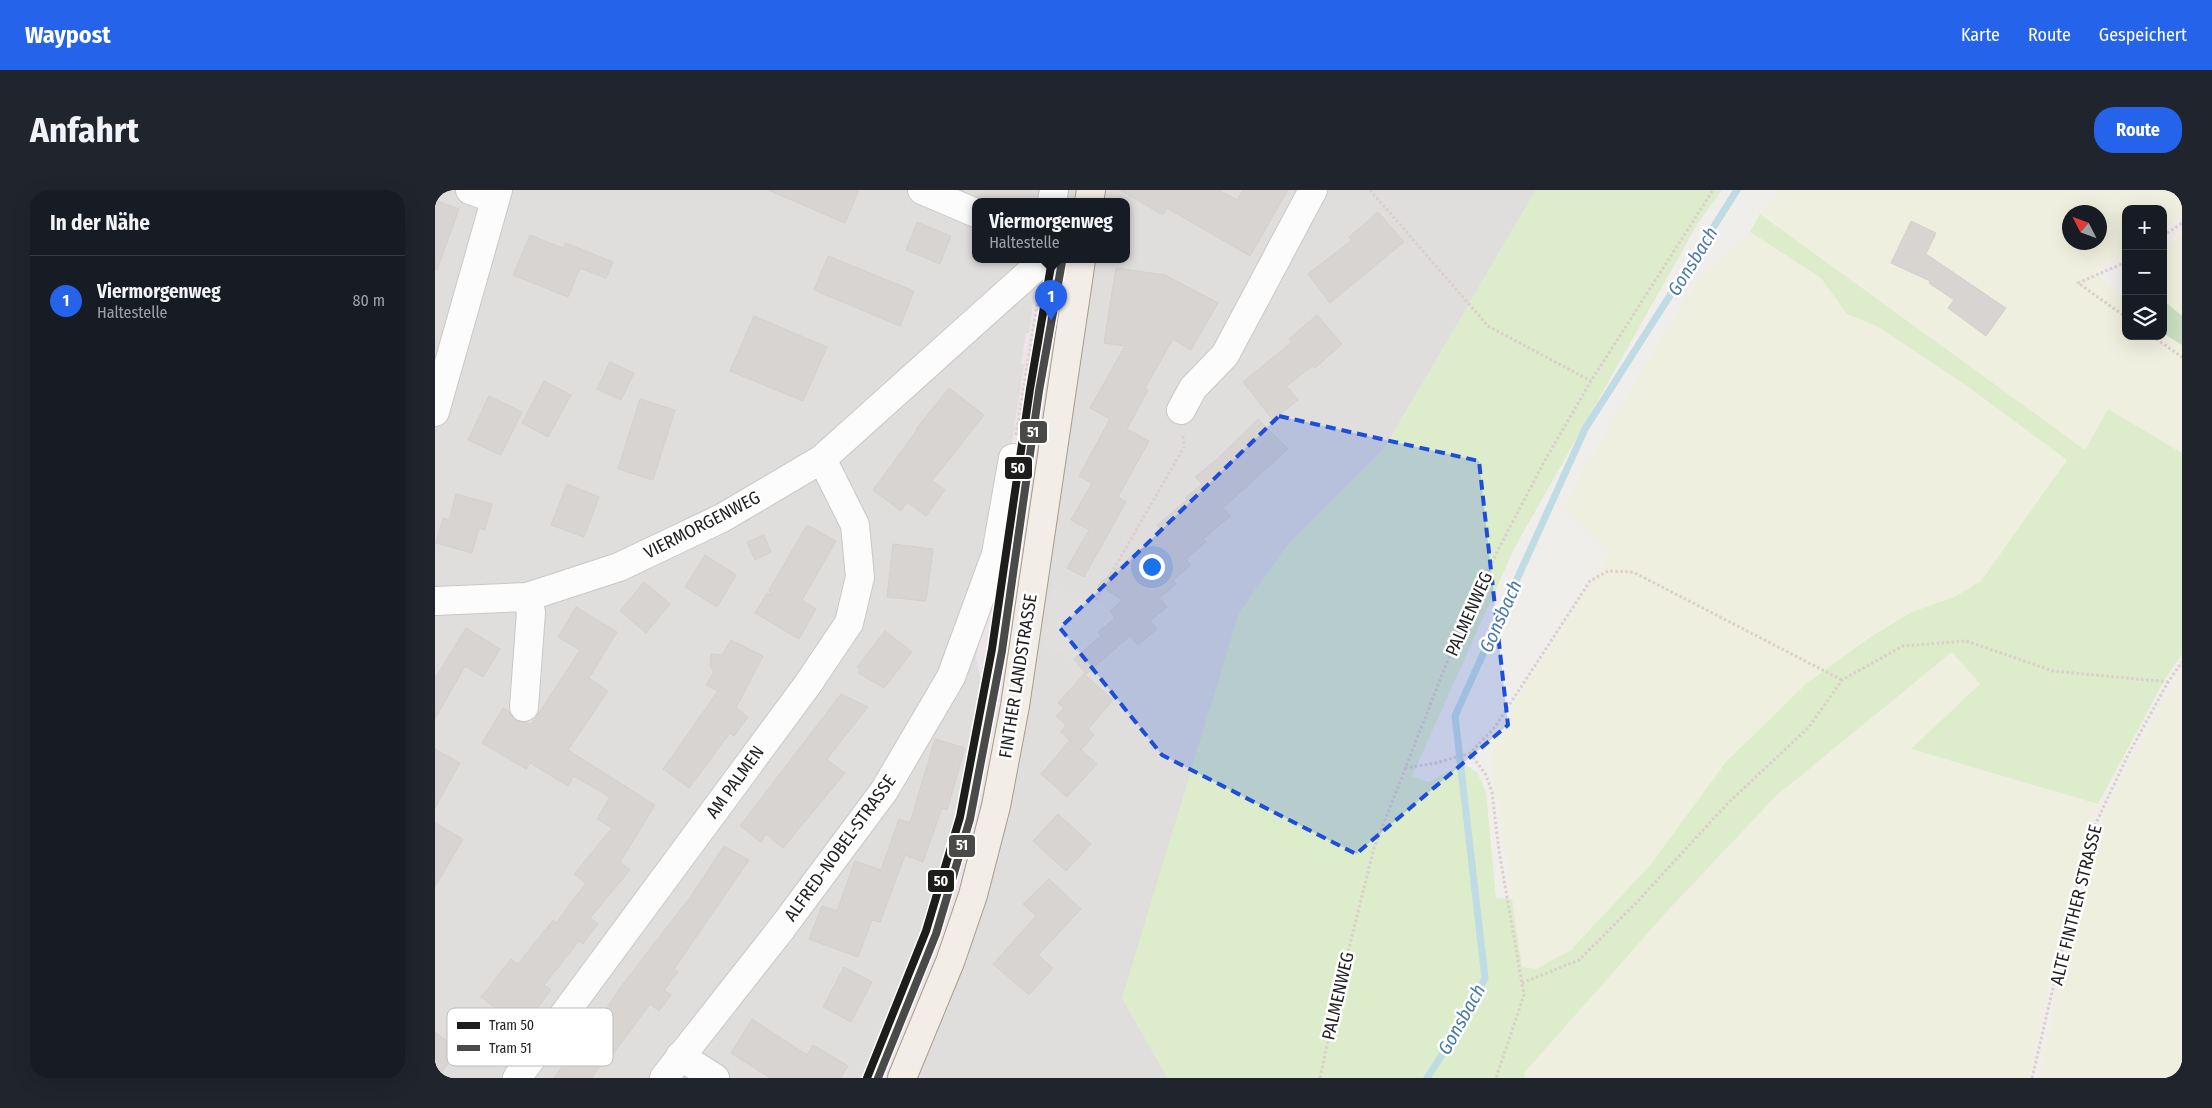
<!DOCTYPE html>
<html lang="de">
<head>
<meta charset="utf-8">
<style>
	:root { --surface:#171b24; --page:#20242c; --text:#f1f3f6; --muted:#9ea1a6; --line:#363941; --accent:#2563eb }
	body { margin:0; font-family:"Fira Sans Condensed",sans-serif; background:var(--page); color:var(--text) }
	.controls { position:absolute; right:15px; top:15px; display:grid; overflow:hidden; border-radius:10px; box-shadow:0 5px 20px #0002 }
	.controls button { width:45px; height:45px; display:grid; place-items:center; padding:0; border:0; border-bottom:1px solid var(--line); background:var(--surface); color:var(--text); font:25px sans-serif }
	.compass { position:absolute; left:1627px; top:15px; width:45px; height:45px; border-radius:50%; background:var(--surface); box-shadow:0 5px 20px #0002; rotate:312deg }
	.you { position:absolute; left:716px; top:376px; width:18px; height:18px; margin:-12px; border:4px solid #fff; border-radius:50%; background:#1a73e8; box-shadow:0 0 0 8px #1a73e833 }
	.badge { display:grid; place-items:center; width:32px; height:32px; border-radius:50%; background:var(--accent); color:#fff; font-size:16px; font-weight:700 }
	.pin { position:absolute; translate:-50% -41px; filter:drop-shadow(0 1px 2px #0008) }
	.pin::after { content:''; position:absolute; top:26px; width:18px; height:15px; background:inherit; clip-path:polygon(0 0,100% 0,50% 100%) }
	.popup { position:absolute; left:537px; top:8px; width:158px; height:65px; box-sizing:border-box; display:grid; place-content:center; border-radius:10px; background:var(--surface); filter:drop-shadow(0 1px 4px #0005); font-size:16px; white-space:nowrap; color:var(--muted) }
	.popup b { font-size:19px; color:var(--text) }
	.popup::after { content:''; position:absolute; left:50%; top:100%; margin-left:-10px; border:10px solid transparent; border-top-color:var(--surface) }
	.list { margin:0; padding:0; list-style:none }
	h2 { display:flex; justify-content:space-between; align-items:center; height:65px; margin:0; padding:0 20px; font-size:21px }
	h2 small { font-size:16px; font-weight:400; color:var(--muted) }
	.list li { display:grid; grid-template-columns:32px 1fr auto; gap:15px; align-items:center; box-sizing:border-box; height:90px; padding:0 20px; border-top:1px solid var(--line) }
	.list b { display:block; font-size:19px; white-space:nowrap }
	.list p { margin:0; font-size:16px; white-space:nowrap; color:var(--muted) }
	.list em { font-size:16px; font-style:normal; color:var(--muted) }
	.icon { flex:none; width:28px; height:28px; fill:none; stroke:currentColor; stroke-width:2; stroke-linecap:round; stroke-linejoin:round }
	.map { position:relative; flex:none; width:1747px; height:888px; overflow:hidden; border-radius:20px }
	header { display:flex; align-items:center; gap:30px; box-sizing:border-box; height:70px; padding:0 25px; background:var(--accent); color:#fff }
	header strong { font-size:24px }
	nav { display:flex; gap:28px; margin-inline-start:auto; font-size:18px }
	.intro { display:flex; align-items:center; justify-content:space-between; box-sizing:border-box; height:120px; padding:0 30px }
	h1 { margin:0; font-size:35px }
	.button { padding:12px 22px; border-radius:20px; background:var(--accent); color:#fff; font-size:18px; font-weight:700 }
	main { display:flex; gap:30px; padding:0 30px }
	aside { flex:1; background:var(--surface); border-radius:20px; box-shadow:0 5px 20px #0002 }
	.map>svg:first-child { display:block }
	.residential { fill:#dfdedc; fill-rule:evenodd }
	.industrial { fill:#ede4e9 }
	.farmland { fill:#efefdf; fill-rule:evenodd }
	.grass { fill:#ddeccb }
	.forest { fill:#cbdec1 }
	.parking { fill:#e0dfde }
	.lines { fill:none; stroke-linecap:round; stroke-linejoin:round }
	.stream { stroke:#bfdbe3; stroke-width:7 }
	.building { fill:#d7d4d2; stroke:#d3d0cc }
	.minor-casing { stroke:#c9c8c7; stroke-width:30 }
	.major-casing { stroke:#a79c86; stroke-width:30 }
	.path { stroke:#dccecd; stroke-width:3; stroke-dasharray:2.5 2.5; stroke-linecap:butt }
	.minor { stroke:#fdfcfc; stroke-width:28 }
	.major { stroke:#f3ede7; stroke-width:28 }
	.tram-1-casing { stroke:#fff; stroke-width:11 }
	.tram-2-casing { stroke:#fff; stroke-width:11 }
	.tram-1 { stroke:#1d1d1b; stroke-width:8 }
	.tram-2 { stroke:#4a4a49; stroke-width:8 }
	.marked { fill:#1d4ed8; fill-opacity:0.2; stroke:#1d4ed8; stroke-width:4; stroke-dasharray:10 6; stroke-linejoin:round }
	.labels { text-anchor:middle; stroke-width:5; stroke-linejoin:round; paint-order:stroke }
	.street-label { font-size:18px; fill:#222; stroke:#fff }
	.water-label { font-size:19px; font-style:italic; fill:#4a7aab; stroke:#fff }
	.key { fill:#fff; stroke:#bdbdbd; stroke-width:1 }
	.key-label { font-size:14px; fill:#222 }
	.line-badge { stroke:#fff; stroke-width:2 }
	.badge-label { font-size:14px; text-anchor:middle; font-weight:bold; fill:#fff }
</style>
</head>
<body>
<header>
<strong>Waypost</strong>
<nav><a>Karte</a><a>Route</a><a>Gespeichert</a></nav>
</header>
<div class="intro"><h1>Anfahrt</h1><a class="button">Route</a></div>
<main>
<aside>
<h2>In der Nähe<small></small></h2>
<ul class="list">
<li><span class="badge">1</span><div><b>Viermorgenweg</b><p>Haltestelle</p></div><em>80 m</em></li>
</ul>
</aside>
<div class="map">
<svg width="1747" height="888" viewBox="0 0 1747 888">
	<rect width="100%" height="100%" fill="#f0eeeb"/>
	<path class="residential" d="M0 0H1101L949 259 851 357 687 808 733 888H0ZM541 12H691V70H541Z"/>
	<polygon class="industrial" points="619,74 631,76 633,87 627,87 568,494 557,559 536,656 524,700 493,793 451,888 426,888 466,801 493,727 534,568 548,489 545,486 541,468 575,264 589,175 586,174 591,143 594,143 601,94 608,94 611,77"/>
	<g class="farmland">
		<path d="M1346 0H1747V24L1728 39V19H1691V64L1660 82 1691 111V146H1728V143L1747 155V263L1673 219 1650 261 1325 24ZM1634 22H1664V52H1634Z"/>
		<polygon points="1315,42 1386,88 1412,124 1442,136 1532,196 1633,269 1546,391 1519,407 1477,422 1437,446 1372,493 1216,674 1136,760 1101,779 1087,777 1060,593 1055,571 1070,529 1176,362 1129,316 1210,175 1263,90"/>
		<polygon points="1747,44 1747,126 1728,110 1728,59"/>
		<polygon points="1517,462 1545,494 1477,560 1663,614 1640,687 1593,888 1090,888 1089,883 1235,718 1342,605"/>
		<polygon points="1747,478 1747,888 1604,888 1649,683 1664,636 1697,568"/>
	</g>
	<polygon class="grass" points="1101,0 1287,0 1263,33 1080,357 977,586 993,592 1022,577 1032,576 1042,582 1051,602 1061,708 1077,709 1087,777 1101,779 1136,760 1216,674 1291,572 1372,493 1437,446 1477,422 1519,407 1546,391 1632,270 1532,196 1442,136 1412,124 1386,88 1315,42 1325,24 1650,260 1673,219 1747,263 1747,464 1730,489 1663,614 1476,559 1545,494 1517,462 1342,605 1235,718 1089,883 1090,888 733,888 687,808 804,423 851,357 949,259"/>
	<polygon class="forest" points="1728,110 1747,126 1747,155 1728,143"/>
	<polygon class="parking" points="617,399 659,406 664,416 675,421 680,428 663,442 666,446 639,469 608,456"/>
	<g class="lines">
		<polyline class="stream" points="992,888 1026,836 1050,788 1020,526 1150,239 1302,0"/>
	</g>
	<g class="building">
		<polygon points="333,0 424,0 410,33"/>
		<polygon points="685,0 784,0 802,10 808,0 853,0 815,66 732,18 728,25"/>
		<polygon points="0,10 24,19 2,80 0,79"/>
		<polygon points="943,22 969,52 895,113 873,84 917,50 914,47"/>
		<polygon points="1476,31 1501,43 1491,64 1571,118 1551,146 1513,118 1519,110 1494,93 1495,91 1456,73"/>
		<polygon points="482,32 516,46 505,74 471,60"/>
		<polygon points="95,45 128,58 131,53 178,72 171,88 145,78 133,107 78,85"/>
		<polygon points="393,66 479,101 465,136 379,100"/>
		<polygon points="681,78 730,85 783,113 756,160 738,149 710,198 713,200 692,239 714,251 683,307 691,312 649,387 632,378 654,340 636,330 657,293 644,286 675,229 655,218 690,156 669,153"/>
		<polygon points="882,125 907,154 880,178 877,176 852,196 863,210 838,230 808,192 857,152 854,149"/>
		<polygon points="319,126 392,157 368,211 295,181"/>
		<polygon points="175,172 199,183 186,210 162,199"/>
		<polygon points="109,191 136,205 113,247 87,233"/>
		<polygon points="514,198 549,225 497,291 510,300 491,326 472,312 466,321 438,300 482,240 481,239"/>
		<polygon points="54,206 87,222 66,265 33,250"/>
		<polygon points="205,209 240,220 218,290 183,279"/>
		<polygon points="823,229 853,259 788,318 795,326 768,349 771,352 751,369 756,375 738,390 741,394 724,408 732,417 715,431 722,439 703,455 695,446 651,484 639,469 666,446 663,442 680,428 675,421 688,410 663,395 727,341 722,335 752,310 750,308 767,294 760,287 781,270"/>
		<polygon points="132,294 164,307 149,347 116,335"/>
		<polygon points="21,304 57,314 50,340 44,338 37,363 1,353 8,328 14,330"/>
		<polygon points="372,335 401,351 367,410 381,419 364,449 320,423 332,403 337,406 334,400"/>
		<polygon points="329,345 336,362 320,370 312,352"/>
		<polygon points="458,354 498,359 491,411 452,407"/>
		<polygon points="270,365 301,385 282,417 250,397"/>
		<polygon points="209,392 235,414 211,443 185,421"/>
		<polygon points="141,417 182,442 154,488 173,501 133,560 220,615 185,672 195,680 155,728 163,734 148,754 144,751 109,795 116,800 87,838 46,807 76,769 83,774 118,730 121,733 151,693 139,684 177,638 162,629 175,607 139,586 133,596 95,573 91,579 47,553 68,518 74,522 80,530 87,532 96,534 102,526 145,460 123,447"/>
		<polygon points="31,438 65,459 48,487 30,476 0,529 0,488"/>
		<polygon points="450,441 477,462 449,498 423,483 425,479 422,477"/>
		<polygon points="296,450 328,466 301,518 313,527 299,546 295,543 254,598 228,579 283,501 271,495 279,482 275,476 276,464 287,465"/>
		<polygon points="649,484 678,510 653,539 659,545 646,560 662,574 632,607 606,584 635,550 641,556 626,542 631,535 621,526 629,518 623,513"/>
		<polygon points="406,504 433,517 392,569 410,583 348,658 331,644 326,652 305,636"/>
		<polygon points="500,549 530,558 512,620 507,618 488,672 470,665 445,732 437,730 423,767 374,749 387,716 402,721 420,671 446,680 464,629 475,633"/>
		<polygon points="0,559 25,573 0,618"/>
		<polygon points="623,624 656,654 631,681 598,651"/>
		<polygon points="0,633 28,649 0,697"/>
		<polygon points="289,656 314,670 239,779 243,782 229,800 236,805 224,821 215,814 178,864 175,862 157,888 119,888 138,861 141,862 188,794 256,706"/>
		<polygon points="614,689 646,719 603,765 618,778 594,805 558,774 601,726 588,714"/>
		<polygon points="409,777 437,792 416,832 388,817"/>
		<polygon points="317,829 372,865 378,855 413,876 406,888 335,888 296,863"/>
		<polygon points="0,842 24,860 2,888 0,888"/>
	</g>
	<g class="lines">
		<g class="minor-casing">
			<g id="minor">
				<polyline points="35,0 60,9"/>
				<polyline points="487,0 541,23"/>
				<polyline points="617,12 619,0"/>
				<polyline points="746,220 758,198 790,165 878,0"/>
				<polyline points="0,222 63,0"/>
				<polyline points="0,411 92,407 184,377 287,328 387,269 602,76 605,70"/>
				<polyline points="89,517 96,422 92,407"/>
				<polyline points="245,866 280,888"/>
				<polyline points="82,888 373,494 414,433 425,387 420,335 387,269"/>
				<polyline points="229,888 347,738 449,601 516,487 561,364 578,268"/>
			</g>
		</g>
		<g class="major-casing">
			<g id="major">
				<polyline points="654,12 656,0"/>
				<polyline points="467,888 515,772 538,705 561,616 580,516 646,70"/>
			</g>
		</g>
		<g class="path">
			<polyline points="935,0 1053,136 1156,191"/>
			<polyline points="1728,46 1747,33"/>
			<polyline points="1691,72 1643,93 1691,127"/>
			<polyline points="1717,146 1747,167"/>
			<polyline points="581,245 603,108"/>
			<polyline points="661,410 749,257 748,245"/>
			<polyline points="1035,563 1051,585 1057,602 1064,661 1089,805 1061,888"/>
			<polyline points="970,578 1001,573 1035,563 1060,537 1155,391 1173,381 1198,382 1407,490"/>
			<polyline points="1087,793 1144,770 1204,710 1291,615 1374,537 1407,490 1468,456 1531,451 1618,481 1733,492"/>
			<polyline points="885,888 906,790 939,658 1025,439 1064,358 1109,272 1156,191 1278,0"/>
			<polyline points="1597,888 1645,682 1660,635 1692,567 1733,492 1747,472"/>
		</g>
		<use href="#minor" class="minor"/>
		<use href="#major" class="major"/>
		<g class="tram-1-casing">
			<polyline id="tram-1" points="432,888 491,741 525,627 557,459 595,199 617,70"/>
		</g>
		<g class="tram-2-casing">
			<polyline id="tram-2" points="443,888 501,744 535,629 567,461 604,201 627,72"/>
		</g>
		<use href="#tram-1" class="tram-1"/>
		<use href="#tram-2" class="tram-2"/>
	</g>
	<path class="marked" d="M844 226 1044 271 1073 535 921 664 727 565 625 438Z"/>
	<g class="labels">
		<g class="street-label">
			<text transform="translate(267 335) rotate(-27)" y="6">VIERMORGENWEG</text>
			<text transform="translate(1034 424) rotate(-66)" y="6">PALMENWEG</text>
			<text transform="translate(583 486) rotate(-81)" y="6">FINTHER LANDSTRASSE</text>
			<text transform="translate(300 592) rotate(-54)" y="6">AM PALMEN</text>
			<text transform="translate(405 658) rotate(-54)" y="6">ALFRED-NOBEL-STRASSE</text>
			<text transform="translate(1641 715) rotate(-76)" y="6">ALTE FINTHER STRASSE</text>
			<text transform="translate(903 806) rotate(-77)" y="6">PALMENWEG</text>
		</g>
		<g class="water-label">
			<text transform="translate(1257 71) rotate(-58)" y="7">Gonsbach</text>
			<text transform="translate(1065 426) rotate(-66)" y="7">Gonsbach</text>
			<text transform="translate(1026 829) rotate(-61)" y="7">Gonsbach</text>
		</g>
	</g>
	<rect x="12" y="818" width="166" height="58" rx="8" class="key"/>
	<rect x="22" y="832" width="23" height="7" fill="#1d1d1b"/>
	<rect x="22" y="855" width="23" height="6" fill="#4a4a49"/>
	<g class="key-label">
		<text x="54" y="840">Tram 50</text>
		<text x="54" y="863">Tram 51</text>
	</g>
	<g class="line-badge">
		<rect x="584" y="230" width="29" height="24" rx="5" fill="#4a4a49"/>
		<rect x="569" y="266" width="29" height="24" rx="5" fill="#1d1d1b"/>
		<rect x="513" y="644" width="28" height="24" rx="5" fill="#4a4a49"/>
		<rect x="492" y="679" width="28" height="24" rx="5" fill="#1d1d1b"/>
	</g>
	<g class="badge-label">
		<text x="598" y="247">51</text>
		<text x="583" y="283">50</text>
		<text x="527" y="660">51</text>
		<text x="506" y="696">50</text>
	</g>
</svg>
<div class="controls">
<button>+</button>
<button>−</button>
<button><svg class="icon" aria-label="layers" viewBox="0 0 24 24"><path d="M12 4l9 5-9 5-9-5zM3 14l9 5 9-5"/></svg></button>
</div>
<svg class="compass" viewBox="-18 -18 36 36"><path d="M0-13l5 13h-10z" fill="#e53935"/><path d="M0 13l5-13h-10z" fill="#9ea1a6"/></svg>
<div class="you"></div>
<div class="pin badge" style="left:616px;top:131px">1</div>
<div class="popup"><b>Viermorgenweg</b>Haltestelle</div>
</div>
</main>
</body>
</html>
